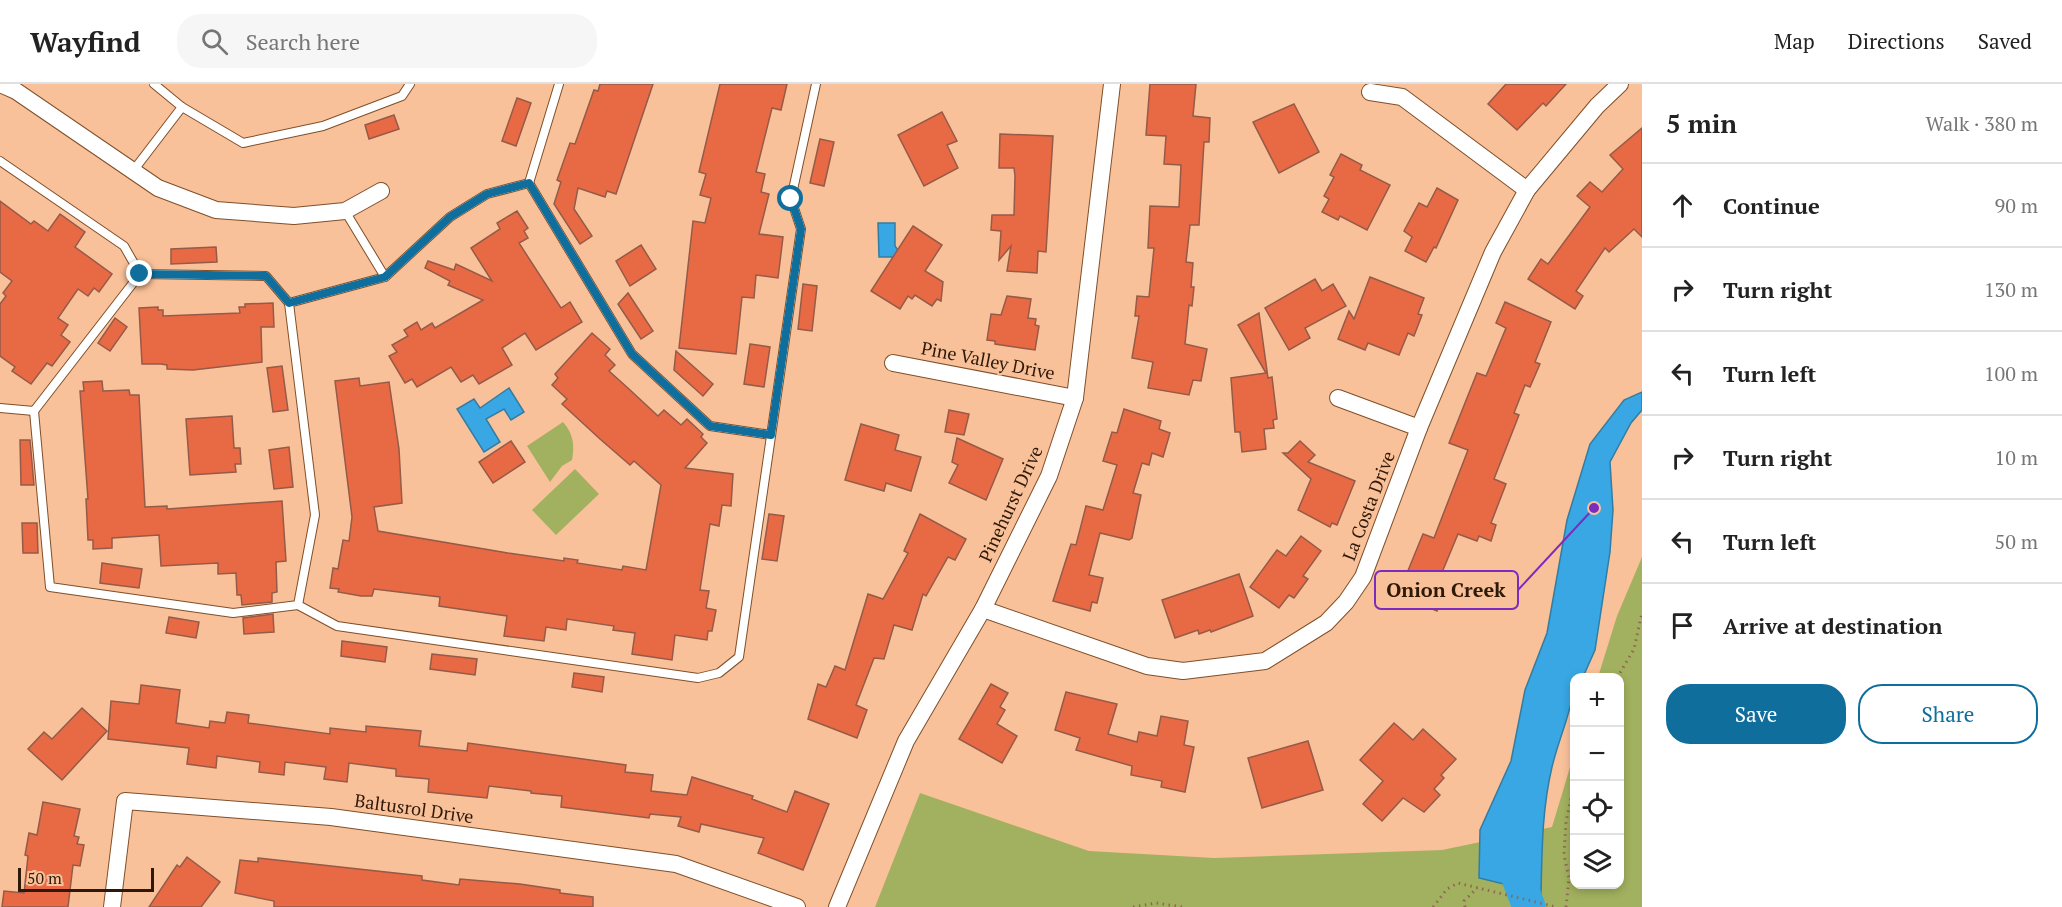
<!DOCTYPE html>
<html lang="en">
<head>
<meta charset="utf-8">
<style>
	:root { --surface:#fff; --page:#f6f6f6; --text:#222; --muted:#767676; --line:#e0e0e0; --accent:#0f6e9c }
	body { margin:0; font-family:"PT Serif",serif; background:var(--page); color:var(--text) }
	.controls { position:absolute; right:18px; bottom:18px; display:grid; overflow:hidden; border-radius:12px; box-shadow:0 3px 9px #0003 }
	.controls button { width:54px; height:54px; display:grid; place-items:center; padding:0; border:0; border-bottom:2px solid var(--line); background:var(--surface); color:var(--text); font:30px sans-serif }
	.scale { position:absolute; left:18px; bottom:15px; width:136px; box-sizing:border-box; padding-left:6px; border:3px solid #2e1909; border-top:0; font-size:16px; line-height:21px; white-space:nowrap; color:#2e1909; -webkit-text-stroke:4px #f9c199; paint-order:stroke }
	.stop { position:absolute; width:18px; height:18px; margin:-14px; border:4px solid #0f6e9c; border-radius:50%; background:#fff }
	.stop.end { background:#0f6e9c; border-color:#fff; box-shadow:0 2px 6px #0008 }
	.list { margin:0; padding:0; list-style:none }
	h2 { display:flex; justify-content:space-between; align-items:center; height:78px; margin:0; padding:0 24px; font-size:26px }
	h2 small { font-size:20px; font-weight:400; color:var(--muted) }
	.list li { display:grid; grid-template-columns:39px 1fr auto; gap:18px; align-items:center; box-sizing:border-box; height:84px; padding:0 24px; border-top:2px solid var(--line) }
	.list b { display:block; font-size:22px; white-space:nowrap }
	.list em { font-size:20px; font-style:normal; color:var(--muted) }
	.actions { display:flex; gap:12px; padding:18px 24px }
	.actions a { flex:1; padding:14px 0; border:2px solid var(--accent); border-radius:24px; text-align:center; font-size:21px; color:var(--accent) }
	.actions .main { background:var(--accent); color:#fff }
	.icon { flex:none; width:33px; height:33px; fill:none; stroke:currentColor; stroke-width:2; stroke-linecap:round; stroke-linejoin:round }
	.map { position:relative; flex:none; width:1642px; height:823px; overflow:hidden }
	header { display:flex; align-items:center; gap:36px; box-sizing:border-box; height:84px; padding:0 30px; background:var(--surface); border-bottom:2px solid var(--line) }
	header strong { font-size:28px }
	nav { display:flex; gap:33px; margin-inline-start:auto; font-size:21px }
	.search { width:420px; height:54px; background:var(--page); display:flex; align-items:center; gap:15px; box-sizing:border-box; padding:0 21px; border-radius:24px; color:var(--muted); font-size:22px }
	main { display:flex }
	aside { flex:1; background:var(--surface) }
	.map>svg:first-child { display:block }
	.green { fill:#a2b15f }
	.water { fill:#38a7e4; stroke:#357ca2; stroke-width:1.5 }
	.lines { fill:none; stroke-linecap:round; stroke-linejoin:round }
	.river { stroke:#38a7e4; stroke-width:33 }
	.building { fill:#e86a44; stroke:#955a48; stroke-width:1.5 }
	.service-casing { stroke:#7f4f29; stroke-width:10 }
	.minor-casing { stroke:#7f4f29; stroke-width:18 }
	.path { stroke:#8f694e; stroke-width:3; stroke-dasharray:1.5 4.5; stroke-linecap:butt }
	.service { stroke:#fff; stroke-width:8 }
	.minor { stroke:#fff; stroke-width:16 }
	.route { stroke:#0f6e9c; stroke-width:8 }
	.labels { text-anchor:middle; stroke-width:5; stroke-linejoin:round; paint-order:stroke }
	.street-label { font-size:18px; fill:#2e1909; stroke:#f9c199 }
	.leader { fill:none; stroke:#7b2cbf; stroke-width:2 }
	.callout-dot { fill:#7b2cbf; stroke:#f9c199; stroke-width:2 }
	.callout { fill:#f9c199; stroke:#7b2cbf; stroke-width:2 }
	.callout-label { font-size:20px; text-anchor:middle; font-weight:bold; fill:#2e1909 }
</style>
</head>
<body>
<header>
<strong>Wayfind</strong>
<div class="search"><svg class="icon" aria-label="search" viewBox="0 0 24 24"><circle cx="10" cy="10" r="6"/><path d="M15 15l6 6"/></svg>Search here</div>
<nav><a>Map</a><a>Directions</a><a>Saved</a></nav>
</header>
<main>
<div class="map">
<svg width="1642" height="823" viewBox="0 0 1642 823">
	<rect width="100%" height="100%" fill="#f9c199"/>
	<g class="green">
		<path d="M563 338C573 349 575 361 572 376L562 382 550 398 527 362Z"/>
		<polygon points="575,385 599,410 556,451 532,426"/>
		<polygon points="1642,473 1642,823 875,823 920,709 1089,767 1214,774 1442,766 1552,743 1574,670 1574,800 1620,800 1620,594 1598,593 1617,532"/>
	</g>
	<g class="water">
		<polygon points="878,139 895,139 895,162 900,169 896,173 879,173"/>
		<polygon points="509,304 524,328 511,336 504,325 486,335 500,358 484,368 457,325 474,315 480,324"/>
		<path d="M1642 308V326L1631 339 1610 378 1613 426 1610 468 1595 566 1583 593 1574 594C1574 624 1559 653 1552 683 1542 725 1542 767 1541 809L1479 794 1480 746 1511 677 1525 606 1547 549 1567 436 1590 360 1624 316Z"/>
	</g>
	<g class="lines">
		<polyline class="river" points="1522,762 1516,789 1529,823"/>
	</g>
	<g class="building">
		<polygon points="600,0 653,0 616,110 607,107 605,113 578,104 574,125 592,152 580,160 554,120 561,98 557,96 570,59 575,60 594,6 598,7"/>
		<polygon points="720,0 787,0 781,26 772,24 756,88 765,90 761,108 769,110 759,150 783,153 778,194 756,191 754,214 742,213 736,270 679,264 693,137 705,139 711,114 700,111 706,90 699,88"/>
		<polygon points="1150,0 1196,0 1193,32 1210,34 1209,58 1204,58 1199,141 1190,141 1186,178 1193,179 1191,203 1194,203 1192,222 1189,221 1185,260 1207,265 1201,297 1193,296 1189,311 1148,304 1153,278 1132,274 1139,232 1135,232 1137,212 1149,213 1154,164 1148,164 1150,122 1179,123 1181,81 1164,80 1166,52 1146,51"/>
		<polygon points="1506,0 1566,0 1546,22 1543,19 1517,46 1488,20"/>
		<polygon points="517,14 531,19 516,62 502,57"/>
		<polygon points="1294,20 1319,68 1279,89 1253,38"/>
		<polygon points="942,28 957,57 947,61 958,84 924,102 898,51"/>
		<polygon points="394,31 399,45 369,55 365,41"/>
		<polygon points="1642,44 1642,153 1634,145 1609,168 1605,164 1576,207 1583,212 1575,225 1528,195 1541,175 1548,180 1590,123 1577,112 1590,98 1602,108 1623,85 1610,71"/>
		<polygon points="1000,50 1053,52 1046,168 1038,167 1037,189 1007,187 1011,162 999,176 1001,147 991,146 992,131 1014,131 1015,92 1014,84 999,84"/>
		<polygon points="820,55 834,58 824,102 810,99"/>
		<polygon points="1341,70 1362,81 1360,86 1390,101 1367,146 1340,132 1338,136 1322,128 1329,115 1324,112 1334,93 1330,91"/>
		<polygon points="1437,104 1458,116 1436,164 1434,163 1426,178 1405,167 1412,153 1404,147 1419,119 1427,123"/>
		<polygon points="0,117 31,140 34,137 48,147 60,130 85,148 75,163 112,190 99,208 94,204 88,212 78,205 58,234 68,241 61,251 70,258 52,282 47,279 31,300 12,287 15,283 0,272 0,220 6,212 3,209 12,197 0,188"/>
		<polygon points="517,127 528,144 524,147 528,154 519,159 561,224 570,218 582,238 536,266 525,249 502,264 512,281 479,300 473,291 461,298 451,283 417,303 412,295 405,299 389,272 397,268 392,261 408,252 404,246 417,238 421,246 432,239 435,244 483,216 448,201 450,197 425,184 428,177 454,186 456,180 492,197 471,164 500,145 497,139"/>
		<polygon points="913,142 942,161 925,187 943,198 941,217 937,215 932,222 915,211 912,215 908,212 900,225 871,207"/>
		<polygon points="641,161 656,185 630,202 616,177"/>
		<polygon points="216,163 217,178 171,180 171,165"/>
		<polygon points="1370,193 1424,214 1418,230 1422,231 1414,252 1408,249 1399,271 1368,259 1365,266 1338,255 1349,227 1354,235"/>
		<polygon points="1315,195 1322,207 1333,200 1346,222 1305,244 1310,254 1289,266 1265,224"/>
		<polygon points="803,200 817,202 812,247 798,245"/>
		<polygon points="628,209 653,247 641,255 618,220"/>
		<polygon points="1007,212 1031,215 1028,234 1036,235 1035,241 1039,242 1035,266 995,260 995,257 987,256 991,230 1001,231"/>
		<polygon points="1505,218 1551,238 1535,278 1540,280 1530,303 1525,301 1514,329 1519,331 1494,395 1506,400 1491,439 1496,441 1491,457 1479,452 1477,457 1458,450 1438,498 1447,502 1437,527 1398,511 1423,450 1434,454 1468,366 1449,359 1477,289 1486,292 1506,244 1496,239"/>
		<polygon points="273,219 274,243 261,243 262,278 193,286 167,285 167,281 161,280 142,280 139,224 158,223 158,226 163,226 163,232 240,229 239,223 245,223 245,220"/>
		<polygon points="1259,229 1268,294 1272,293 1277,335 1273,336 1274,344 1264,345 1266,365 1242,368 1240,348 1235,348 1231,294 1266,289 1238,241"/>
		<polygon points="115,234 127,243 110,267 98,259"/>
		<polygon points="592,249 610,265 605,271 615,281 609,287 629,305 658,332 664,326 681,341 687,335 703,350 701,353 707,359 685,384 733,390 731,422 722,421 719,442 710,440 700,506 709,507 706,524 716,526 712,547 708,547 707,556 675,551 672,576 632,570 635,549 613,546 614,542 567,535 566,546 546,543 544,557 504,552 507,532 439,522 440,513 374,505 372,512 361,512 338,508 339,505 330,504 333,484 338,485 343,456 349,457 352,433 335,297 359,294 360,302 389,298 399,365 402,419 374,423 378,447 508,469 564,477 564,474 578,476 577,479 622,486 623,482 646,486 661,401 634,377 630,381 600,355 562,320 567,315 552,301 558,294 555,290"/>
		<polygon points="750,260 770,263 764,303 744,300"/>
		<polygon points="676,267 713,300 703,312 674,286"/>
		<polygon points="282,282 288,326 273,328 267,284"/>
		<polygon points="102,297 103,307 129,306 130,311 139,311 145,423 167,422 167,425 282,417 286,477 276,478 277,508 272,509 272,518 242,521 241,511 237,511 236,489 218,490 218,479 161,482 159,451 112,454 112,464 93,465 93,456 88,456 86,415 88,415 80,307 84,307 83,298"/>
		<polygon points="1124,325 1161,337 1159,345 1170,349 1163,373 1152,369 1149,381 1142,379 1133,409 1141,411 1132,454 1129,456 1100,449 1089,491 1103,494 1097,519 1092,518 1090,527 1053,517 1071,460 1076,461 1086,422 1103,426 1117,381 1103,377 1112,348 1117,349"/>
		<polygon points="949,326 969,330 964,351 945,348"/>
		<polygon points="232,332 234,364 240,364 241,380 235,380 236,388 190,391 186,335"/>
		<polygon points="861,340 899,351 895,366 921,373 911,407 886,399 884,407 845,396"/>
		<polygon points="957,354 1003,375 986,416 949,399 958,381 952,378"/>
		<polygon points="20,356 30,356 34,401 21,401"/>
		<polygon points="511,357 525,378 493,399 479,378"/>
		<polygon points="1300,357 1315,371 1308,378 1355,397 1337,441 1332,439 1330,443 1298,426 1311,395 1283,369 1288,369"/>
		<polygon points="289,363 293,403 274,405 269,366"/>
		<polygon points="769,430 784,432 777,477 762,475"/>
		<polygon points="920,430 966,455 955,476 948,473 926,512 923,510 912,546 894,541 884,575 874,574 856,621 867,626 857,654 808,635 818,600 826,603 835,582 845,586 868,510 883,515 908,469 904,467"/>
		<polygon points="22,439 37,439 38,469 23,469"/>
		<polygon points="1301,452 1321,467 1303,492 1308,495 1294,514 1289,511 1279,524 1250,503 1277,466 1286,472"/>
		<polygon points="102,479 142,485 139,504 100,499"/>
		<polygon points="1239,490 1253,532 1211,548 1210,546 1199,550 1198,546 1175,554 1162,516"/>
		<polygon points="273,530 274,548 244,550 243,534"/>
		<polygon points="169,533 199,538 196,554 166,549"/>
		<polygon points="342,557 387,563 385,578 341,572"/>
		<polygon points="432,570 477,575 475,591 430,585"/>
		<polygon points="574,589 604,593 602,608 572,603"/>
		<polygon points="991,600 1008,609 1000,623 1005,626 997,640 1017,652 1002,679 959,655"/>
		<polygon points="141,601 180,606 176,639 209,644 210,637 225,639 227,628 249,631 248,639 330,650 330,644 366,648 366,642 421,647 419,662 467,667 468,659 626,681 625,688 653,691 651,707 687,711 692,693 753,712 752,715 787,728 795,707 829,720 803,786 758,769 764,754 701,740 699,748 678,742 681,733 650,730 649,734 561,723 562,712 531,709 531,707 489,702 487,714 428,708 429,695 396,692 396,685 349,679 347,698 324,695 326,683 285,678 284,691 259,688 260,678 217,672 216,684 187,680 189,664 108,655 111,617 139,620"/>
		<polygon points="1066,608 1117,620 1108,650 1137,658 1139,648 1157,652 1161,632 1188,637 1184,661 1194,663 1185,708 1161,703 1162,697 1131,691 1132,682 1076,666 1080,654 1055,646"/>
		<polygon points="82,624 107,647 62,696 28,665 44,648 52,655"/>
		<polygon points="1394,639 1413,656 1423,645 1456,675 1441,691 1444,694 1434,705 1440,711 1424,728 1403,714 1382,737 1363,720 1383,697 1360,676"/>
		<polygon points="1308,657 1323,706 1262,724 1248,674"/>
		<polygon points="43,718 80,725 74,752 79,753 77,760 84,761 80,782 73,781 68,823 2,823 4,807 24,809 28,772 25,771 29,749 37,751"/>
		<polygon points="187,773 220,798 201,823 149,823 177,781 180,783"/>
		<polygon points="258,774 422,792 422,796 459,801 460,795 520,800 560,806 560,809 593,813 593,823 274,823 274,817 235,809 240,776 258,778"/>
	</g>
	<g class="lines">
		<g class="service-casing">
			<g id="service">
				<polyline points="154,0 182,23 243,59 323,42 402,12 410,0"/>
				<polyline points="0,77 124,162 140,190"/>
				<polyline points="133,87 182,23"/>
				<polyline points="529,99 632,270 710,342 771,351"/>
				<polyline points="140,190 266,192 289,219 385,193 345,127"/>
				<polyline points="385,193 450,133 487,110 529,99 559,0"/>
				<polyline points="0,324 34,327 140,190"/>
				<polyline points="34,327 50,503 233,529 298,521 315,431 289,219"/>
				<polyline points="298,521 337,542 698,594 719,589 739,573 801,145 791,115 816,0"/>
			</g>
		</g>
		<g class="minor-casing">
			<g id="minor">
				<polyline points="0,0 16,7 158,104 216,126 294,132 345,127 381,107"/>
				<polyline points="1370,8 1402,13 1527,106"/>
				<polyline points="893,279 1075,314"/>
				<polyline points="1338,314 1419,344"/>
				<polyline points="983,525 1147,582 1183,587 1265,577 1326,539 1346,518 1363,493 1419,344 1493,168 1527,106 1597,22 1620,0"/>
				<polyline points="112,823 125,717 331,733 676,780 797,823"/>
				<polyline points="837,823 906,657 983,525 1049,392 1075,314 1112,0"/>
			</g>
		</g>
		<g class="path">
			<polyline points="1617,594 1634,565 1642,529"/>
			<polyline points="1133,823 1156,819 1182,823"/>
			<polyline points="1433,823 1447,805 1458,799 1556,823"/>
			<polyline points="1465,823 1464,817 1477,804"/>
			<polyline points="1566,823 1569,794 1564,771 1566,738 1574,700"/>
		</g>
		<use href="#service" class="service"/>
		<use href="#minor" class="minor"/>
	</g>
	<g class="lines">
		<polyline class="route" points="140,190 266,192 289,219 385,193 450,133 487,110 529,99 632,270 710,342 771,351 801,145 791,115"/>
	</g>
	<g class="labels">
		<g class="street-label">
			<text transform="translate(988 277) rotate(11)" y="6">Pine Valley Drive</text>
			<text transform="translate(1011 420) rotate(-65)" y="6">Pinehurst Drive</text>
			<text transform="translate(1369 422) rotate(-69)" y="6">La Costa Drive</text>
			<text transform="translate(414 725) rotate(8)" y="6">Baltusrol Drive</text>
		</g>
	</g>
	<path class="leader" d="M1594 424L1518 506"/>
	<circle class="callout-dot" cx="1594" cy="424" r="6"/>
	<rect class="callout" x="1375" y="487" width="143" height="38" rx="6"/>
	<g class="callout-label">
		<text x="1446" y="513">Onion Creek</text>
	</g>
</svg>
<div class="controls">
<button>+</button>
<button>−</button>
<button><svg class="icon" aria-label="locate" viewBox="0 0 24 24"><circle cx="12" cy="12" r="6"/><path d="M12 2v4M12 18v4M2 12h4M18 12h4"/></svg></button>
<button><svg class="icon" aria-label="layers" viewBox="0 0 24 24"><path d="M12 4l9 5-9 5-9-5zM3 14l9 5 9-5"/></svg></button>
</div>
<div class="scale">50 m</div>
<div class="stop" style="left:791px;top:115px"></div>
<div class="stop end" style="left:140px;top:190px"></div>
</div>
<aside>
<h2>5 min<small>Walk · 380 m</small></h2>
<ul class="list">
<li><svg class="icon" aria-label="ahead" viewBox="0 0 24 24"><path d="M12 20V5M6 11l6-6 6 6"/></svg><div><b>Continue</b></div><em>90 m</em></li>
<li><svg class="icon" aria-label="right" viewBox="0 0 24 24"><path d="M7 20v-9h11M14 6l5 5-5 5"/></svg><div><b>Turn right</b></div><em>130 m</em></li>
<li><svg class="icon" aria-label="left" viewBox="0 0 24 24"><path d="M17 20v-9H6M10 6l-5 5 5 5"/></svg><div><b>Turn left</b></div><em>100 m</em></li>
<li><svg class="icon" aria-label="right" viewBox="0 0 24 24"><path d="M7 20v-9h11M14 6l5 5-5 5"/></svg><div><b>Turn right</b></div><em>10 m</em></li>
<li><svg class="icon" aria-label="left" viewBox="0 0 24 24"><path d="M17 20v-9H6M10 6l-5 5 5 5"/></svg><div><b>Turn left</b></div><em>50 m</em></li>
<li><svg class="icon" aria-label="arrive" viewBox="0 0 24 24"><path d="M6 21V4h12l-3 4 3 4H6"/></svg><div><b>Arrive at destination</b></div></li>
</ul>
<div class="actions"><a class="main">Save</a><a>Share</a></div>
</aside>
</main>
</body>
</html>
